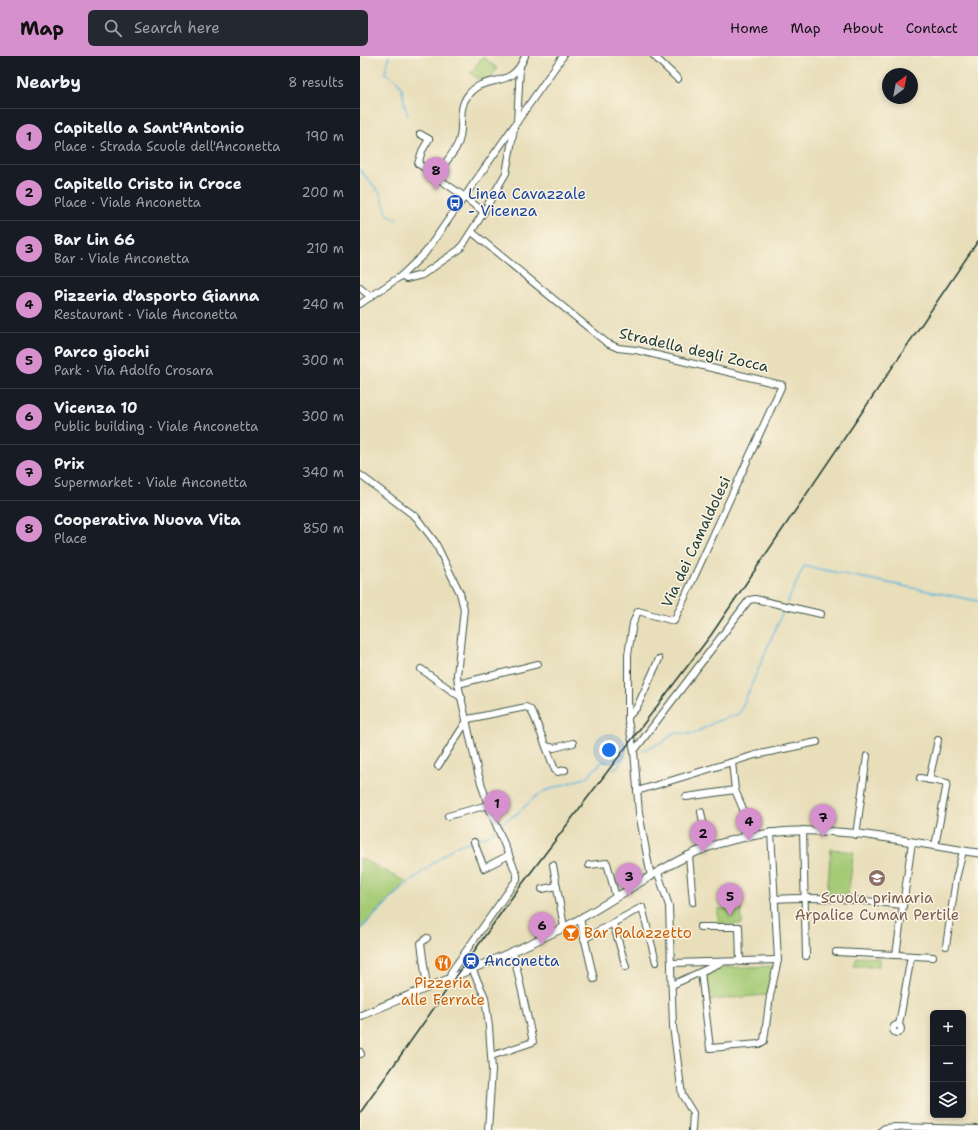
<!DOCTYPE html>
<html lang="en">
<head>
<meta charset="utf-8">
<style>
	:root { --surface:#171b24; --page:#242831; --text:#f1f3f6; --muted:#9ea1a6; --line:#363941; --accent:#d690ce }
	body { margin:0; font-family:"Shantell Sans",sans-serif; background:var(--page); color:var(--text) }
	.controls { position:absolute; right:12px; bottom:12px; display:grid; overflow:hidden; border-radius:6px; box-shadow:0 2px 6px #0003 }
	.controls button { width:36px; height:36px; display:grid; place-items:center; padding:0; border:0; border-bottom:1px solid var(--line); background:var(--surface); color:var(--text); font:20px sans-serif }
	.compass { position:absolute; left:522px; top:12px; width:36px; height:36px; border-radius:50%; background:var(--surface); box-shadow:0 2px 6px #0003; rotate:32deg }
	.you { position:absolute; left:249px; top:694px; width:14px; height:14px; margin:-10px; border:3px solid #fff; border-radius:50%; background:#1a73e8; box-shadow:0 0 0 6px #1a73e833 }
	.badge { display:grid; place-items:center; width:26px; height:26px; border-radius:50%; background:var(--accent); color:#111; font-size:13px; font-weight:700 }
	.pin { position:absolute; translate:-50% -33px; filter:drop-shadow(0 1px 2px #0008) }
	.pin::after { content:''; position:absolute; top:21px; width:14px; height:12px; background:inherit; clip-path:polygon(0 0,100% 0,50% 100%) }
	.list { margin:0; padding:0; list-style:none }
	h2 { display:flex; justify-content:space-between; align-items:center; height:52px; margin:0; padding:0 16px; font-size:17px }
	h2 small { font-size:13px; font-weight:400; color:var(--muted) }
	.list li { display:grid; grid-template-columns:26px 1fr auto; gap:12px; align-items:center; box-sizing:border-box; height:56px; padding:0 16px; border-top:1px solid var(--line) }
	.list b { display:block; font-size:15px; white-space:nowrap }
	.list p { margin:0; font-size:13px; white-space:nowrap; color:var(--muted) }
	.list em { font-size:13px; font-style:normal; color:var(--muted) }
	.icon { flex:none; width:22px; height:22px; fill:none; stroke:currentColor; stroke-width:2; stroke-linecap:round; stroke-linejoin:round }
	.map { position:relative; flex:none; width:618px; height:1074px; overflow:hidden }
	header { display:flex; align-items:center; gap:24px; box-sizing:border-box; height:56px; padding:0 20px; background:var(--accent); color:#111 }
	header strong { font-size:19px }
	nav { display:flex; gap:22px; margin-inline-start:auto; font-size:14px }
	.search { width:280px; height:36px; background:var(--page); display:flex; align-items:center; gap:10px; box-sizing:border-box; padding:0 14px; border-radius:6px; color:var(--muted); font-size:15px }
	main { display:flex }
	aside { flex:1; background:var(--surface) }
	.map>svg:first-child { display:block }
	.green { fill:#a4ca75; stroke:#628454 }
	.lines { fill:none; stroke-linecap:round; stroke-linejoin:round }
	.stream { stroke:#60b7dd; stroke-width:1.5 }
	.minor-casing { stroke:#3d5548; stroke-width:8 }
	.major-casing { stroke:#3d5548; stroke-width:9 }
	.minor { stroke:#fff; stroke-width:6 }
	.major { stroke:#fff; stroke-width:7 }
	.rail { stroke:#1f3d34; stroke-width:1.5 }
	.labels { text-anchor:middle; stroke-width:3; stroke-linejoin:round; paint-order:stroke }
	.transit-label { font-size:15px; fill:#164399; stroke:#fcf5e5; text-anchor:start }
	.street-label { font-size:15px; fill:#1f3d34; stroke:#fcf5e5 }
	.education-label { font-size:15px; fill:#785e54; stroke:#fcf5e5 }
	.food-label { font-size:15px; fill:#c56008; stroke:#fcf5e5; text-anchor:start }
</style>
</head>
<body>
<header>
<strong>Map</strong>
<div class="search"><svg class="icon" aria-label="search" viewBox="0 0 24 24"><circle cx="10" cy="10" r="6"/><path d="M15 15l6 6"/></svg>Search here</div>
<nav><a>Home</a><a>Map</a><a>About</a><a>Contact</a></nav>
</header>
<main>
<aside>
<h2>Nearby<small>8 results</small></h2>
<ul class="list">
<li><span class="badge">1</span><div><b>Capitello a Sant'Antonio</b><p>Place · Strada Scuole dell'Anconetta</p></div><em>190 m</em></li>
<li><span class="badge">2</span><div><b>Capitello Cristo in Croce</b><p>Place · Viale Anconetta</p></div><em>200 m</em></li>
<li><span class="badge">3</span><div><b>Bar Lin 66</b><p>Bar · Viale Anconetta</p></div><em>210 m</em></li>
<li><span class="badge">4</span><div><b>Pizzeria d'asporto Gianna</b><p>Restaurant · Viale Anconetta</p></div><em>240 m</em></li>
<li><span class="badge">5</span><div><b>Parco giochi</b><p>Park · Via Adolfo Crosara</p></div><em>300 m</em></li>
<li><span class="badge">6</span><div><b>Vicenza 10</b><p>Public building · Viale Anconetta</p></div><em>300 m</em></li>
<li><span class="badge">7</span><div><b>Prix</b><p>Supermarket · Viale Anconetta</p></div><em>340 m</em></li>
<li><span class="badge">8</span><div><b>Cooperativa Nuova Vita</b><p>Place</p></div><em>850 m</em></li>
</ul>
</aside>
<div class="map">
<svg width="618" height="1074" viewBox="0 0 618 1074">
	<rect width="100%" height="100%" fill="#fcf5e5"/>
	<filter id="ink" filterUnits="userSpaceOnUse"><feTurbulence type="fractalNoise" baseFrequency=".025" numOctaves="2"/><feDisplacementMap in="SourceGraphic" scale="8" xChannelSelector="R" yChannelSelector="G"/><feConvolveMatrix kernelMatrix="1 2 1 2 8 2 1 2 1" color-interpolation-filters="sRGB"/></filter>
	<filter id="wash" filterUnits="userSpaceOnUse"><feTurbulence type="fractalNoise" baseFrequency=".012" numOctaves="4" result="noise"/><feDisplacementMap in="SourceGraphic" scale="16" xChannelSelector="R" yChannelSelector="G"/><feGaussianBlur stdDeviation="0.9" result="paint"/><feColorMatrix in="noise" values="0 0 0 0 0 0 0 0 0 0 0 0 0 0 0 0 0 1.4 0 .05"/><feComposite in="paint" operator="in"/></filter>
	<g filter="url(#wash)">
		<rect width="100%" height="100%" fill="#e8deba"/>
		<g class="green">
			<polygon points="123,1 137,12 127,27 124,27 110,17"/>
			<polygon points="471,793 494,796 488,839 467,837"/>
			<polygon points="0,802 46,826 0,873"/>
			<polygon points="381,852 382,868 358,869 358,853"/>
			<polygon points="497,901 520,902 519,910 494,910"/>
			<polygon points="412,910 414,911 407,939 348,944 345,920 362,912"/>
		</g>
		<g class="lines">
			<g class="stream">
				<path d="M29 0 25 17C29 20 34 22 38 26 46 35 42 49 48 59"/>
				<polyline points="0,114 20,137 27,157 37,164"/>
				<polyline points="427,547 444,510 618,545"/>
				<polyline points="283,694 303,686 313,677 333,678 357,665 379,658 424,553"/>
				<polyline points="253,713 257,711 266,700"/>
				<polyline points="140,768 158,757 175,741 185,735 227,721 242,706 247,706"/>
				<polyline points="0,874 43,831 94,791 131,778 135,774"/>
			</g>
		</g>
	</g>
	<g filter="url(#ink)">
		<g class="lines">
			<g class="minor-casing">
				<g id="minor">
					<polyline points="294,0 318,23"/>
					<polyline points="157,66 160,12"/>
					<polyline points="60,78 69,83 62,95 58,108 79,120"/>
					<path d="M105 141 82 125 79 118C84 105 98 95 100 81 103 67 98 52 108 39 126 16 151 36 165 0"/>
					<polyline points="108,144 124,156"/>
					<polyline points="112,176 247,287 258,292 276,294 422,329 314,565 278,555 273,567 268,599 268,665 274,695 279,757 291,821"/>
					<polyline points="41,220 46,223 62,219 100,193 120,162 146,117 154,73"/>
					<polyline points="0,232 11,241"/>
					<polyline points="0,248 41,220 65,197 203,0"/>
					<polyline points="0,419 56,461 75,486 100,537 104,553 97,619 98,628 118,717 128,749 157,819 157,823 91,916 90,921"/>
					<polyline points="61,613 102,642"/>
					<polyline points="98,628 178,608"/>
					<polyline points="268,661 277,651 299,603"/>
					<polyline points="186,690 194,692 213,687"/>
					<polyline points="274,695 389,544 395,543 461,558"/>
					<polyline points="372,706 375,734"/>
					<polyline points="78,710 108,663 166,651 170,653 174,660 195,714 197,716 205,714"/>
					<polyline points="560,722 587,727 575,790"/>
					<polyline points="569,724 578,684"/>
					<polyline points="277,735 395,699 457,686"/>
					<polyline points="326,741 375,734 383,753 385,781"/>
					<polyline points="341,756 348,791"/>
					<polyline points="88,760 128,749"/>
					<polyline points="443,774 446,900"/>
					<polyline points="496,779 507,700"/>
					<polyline points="114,786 124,812 149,799"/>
					<polyline points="329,800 333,846"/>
					<polyline points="193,809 204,871"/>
					<polyline points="229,809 247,807 256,841"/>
					<polyline points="298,817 309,850 313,970 322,1039 333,1057 332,1074"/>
					<polyline points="182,833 197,830"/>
					<path d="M414 843C458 840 500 844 543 849"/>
					<polyline points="220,863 234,923"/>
					<polyline points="253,867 266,911"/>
					<polyline points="340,871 379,871 380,906"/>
					<polyline points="67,882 61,887 67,931"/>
					<polyline points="224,883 282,851 296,906"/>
					<polyline points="586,890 596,823 603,795"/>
					<polyline points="476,896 536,899 552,786"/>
					<polyline points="536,899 573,901"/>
					<polyline points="312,907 418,904"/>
					<polyline points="112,913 125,941 129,971 132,1014 128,1074"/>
					<polyline points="341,916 350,992 399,988 404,985 410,940 418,904 411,776"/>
					<polyline points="312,929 360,907"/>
					<circle cx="537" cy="973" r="4"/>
					<polyline points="539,969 551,900"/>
					<polyline points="0,996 1,998"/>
					<polyline points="131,1000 173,986 153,895"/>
					<polyline points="522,1074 525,1072 533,1071 618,1073"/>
				</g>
			</g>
			<g class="major-casing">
				<path id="major" d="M0 960C67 931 136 905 201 873 249 849 293 814 343 793 364 785 388 780 411 777 476 768 553 787 618 797"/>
			</g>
			<use href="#minor" class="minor"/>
			<use href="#major" class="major"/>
			<polyline class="rail" points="0,1057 153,840 351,579 618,185"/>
		</g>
	</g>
	<defs>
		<g id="bus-disc" transform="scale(0.9)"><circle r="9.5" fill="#1a4fb4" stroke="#fcf5e5"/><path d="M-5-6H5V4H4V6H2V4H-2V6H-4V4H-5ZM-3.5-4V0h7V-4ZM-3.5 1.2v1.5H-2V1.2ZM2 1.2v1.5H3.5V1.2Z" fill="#fff"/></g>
		<g id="school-disc" transform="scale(0.9)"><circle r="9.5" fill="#8d6e63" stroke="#fcf5e5"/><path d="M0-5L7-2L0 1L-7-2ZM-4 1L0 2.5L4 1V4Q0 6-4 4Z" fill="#fff"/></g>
		<g id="bar-disc" transform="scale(0.9)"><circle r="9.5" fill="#e8710a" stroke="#fcf5e5"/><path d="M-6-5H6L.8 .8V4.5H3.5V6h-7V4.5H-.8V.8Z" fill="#fff"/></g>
		<g id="station-disc" transform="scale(0.9)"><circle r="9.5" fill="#1a4fb4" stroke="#fcf5e5"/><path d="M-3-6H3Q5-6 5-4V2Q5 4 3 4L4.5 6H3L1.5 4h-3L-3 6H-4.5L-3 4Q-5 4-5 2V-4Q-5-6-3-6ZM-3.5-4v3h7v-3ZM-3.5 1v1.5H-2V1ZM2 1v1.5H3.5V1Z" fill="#fff"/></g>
		<g id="restaurant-disc" transform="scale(0.9)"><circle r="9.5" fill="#e8710a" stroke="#fcf5e5"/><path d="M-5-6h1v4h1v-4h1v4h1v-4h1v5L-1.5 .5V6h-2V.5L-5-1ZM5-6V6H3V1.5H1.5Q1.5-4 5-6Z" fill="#fff"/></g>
	</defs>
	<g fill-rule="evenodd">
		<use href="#bus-disc" x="95" y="147"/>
		<use href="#school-disc" x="517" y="822"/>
		<use href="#bar-disc" x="211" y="877"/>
		<use href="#station-disc" x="111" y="905"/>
		<use href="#restaurant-disc" x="83" y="907"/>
	</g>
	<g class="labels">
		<g class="transit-label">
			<text x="108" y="143">Linea Cavazzale<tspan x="108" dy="17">- Vicenza</tspan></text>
			<text x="124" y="910">Anconetta</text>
		</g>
		<g class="street-label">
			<text transform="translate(334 294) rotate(13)" y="5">Stradella degli Zocca</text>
			<text transform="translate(336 486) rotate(-65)" y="5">Via dei Camaldolesi</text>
		</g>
		<g class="education-label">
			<text x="517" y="847">Scuola primaria<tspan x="517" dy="17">Arpalice Cuman Pertile</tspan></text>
		</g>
		<g class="food-label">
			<text x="224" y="882">Bar Palazzetto</text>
			<text x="83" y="932" text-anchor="middle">Pizzeria<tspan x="83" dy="17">alle Ferrate</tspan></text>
		</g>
	</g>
</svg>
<div class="controls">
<button>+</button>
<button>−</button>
<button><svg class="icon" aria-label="layers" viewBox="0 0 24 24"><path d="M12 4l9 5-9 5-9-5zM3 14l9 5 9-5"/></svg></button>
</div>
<svg class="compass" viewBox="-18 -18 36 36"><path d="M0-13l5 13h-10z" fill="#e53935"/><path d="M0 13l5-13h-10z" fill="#9ea1a6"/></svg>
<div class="you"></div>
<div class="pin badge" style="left:137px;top:767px">1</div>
<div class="pin badge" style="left:343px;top:797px">2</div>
<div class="pin badge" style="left:269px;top:840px">3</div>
<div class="pin badge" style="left:389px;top:785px">4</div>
<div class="pin badge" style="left:370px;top:860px">5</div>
<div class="pin badge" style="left:182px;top:889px">6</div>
<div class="pin badge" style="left:463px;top:781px">7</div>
<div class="pin badge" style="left:76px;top:134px">8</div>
</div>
</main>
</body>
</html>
